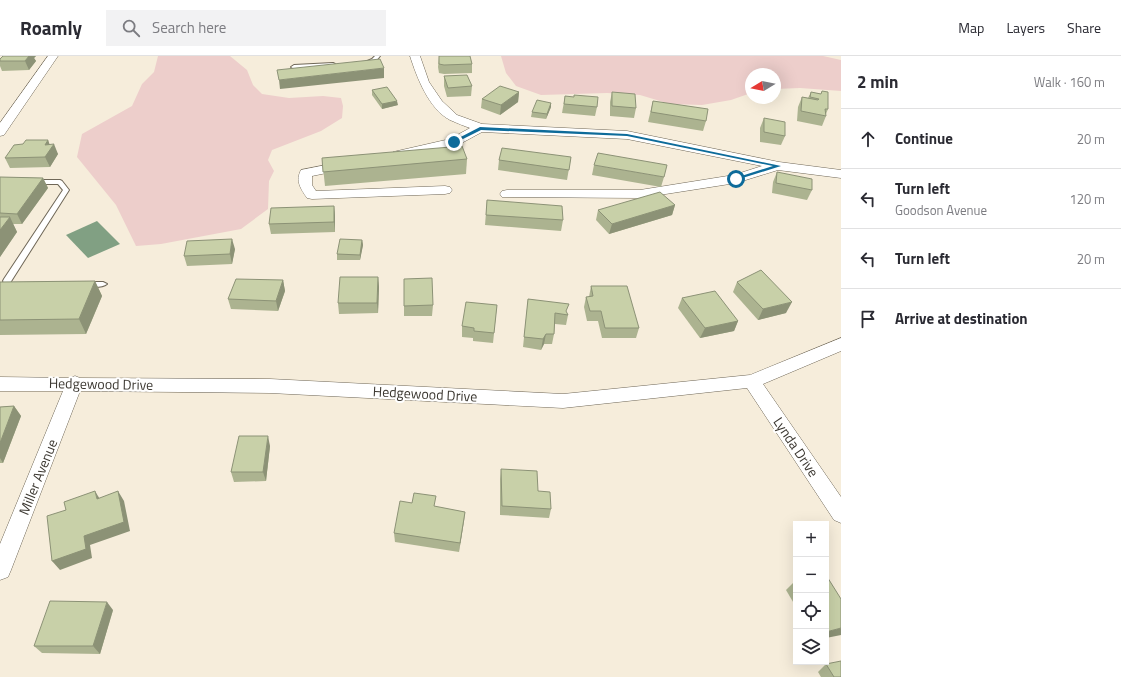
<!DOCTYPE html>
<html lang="en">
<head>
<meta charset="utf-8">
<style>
	:root { --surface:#fff; --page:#f2f2f3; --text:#2b2b33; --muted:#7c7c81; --line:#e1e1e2 }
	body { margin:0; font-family:"Titillium Web",sans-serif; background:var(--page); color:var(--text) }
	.controls { position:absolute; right:12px; bottom:12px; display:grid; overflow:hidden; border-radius:0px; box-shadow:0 4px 16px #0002 }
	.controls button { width:36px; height:36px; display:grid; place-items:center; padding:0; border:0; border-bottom:1px solid var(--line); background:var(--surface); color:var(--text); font:20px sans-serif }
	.compass { position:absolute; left:745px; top:12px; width:36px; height:36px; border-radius:50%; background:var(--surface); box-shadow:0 4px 16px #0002; rotate:260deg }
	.stop { position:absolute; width:12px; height:12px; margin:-9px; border:3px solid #0d6b9a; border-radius:50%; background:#fff }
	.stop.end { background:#0d6b9a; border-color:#fff; box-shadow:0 1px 4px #0008 }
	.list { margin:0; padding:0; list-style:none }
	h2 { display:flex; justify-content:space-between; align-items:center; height:52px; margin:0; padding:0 16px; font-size:17px }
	h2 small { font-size:13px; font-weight:400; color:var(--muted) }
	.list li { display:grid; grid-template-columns:26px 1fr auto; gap:12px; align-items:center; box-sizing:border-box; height:60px; padding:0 16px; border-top:1px solid var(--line) }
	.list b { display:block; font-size:15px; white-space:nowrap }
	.list p { margin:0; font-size:13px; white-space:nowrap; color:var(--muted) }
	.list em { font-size:13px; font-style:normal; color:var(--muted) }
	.icon { flex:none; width:22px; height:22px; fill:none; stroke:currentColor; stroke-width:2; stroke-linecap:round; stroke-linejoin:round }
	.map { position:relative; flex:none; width:841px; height:621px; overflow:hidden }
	header { display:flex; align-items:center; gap:24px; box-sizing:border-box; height:56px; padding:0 20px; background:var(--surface); border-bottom:1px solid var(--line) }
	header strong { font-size:19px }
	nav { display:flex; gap:22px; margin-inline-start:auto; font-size:14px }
	.search { width:280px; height:36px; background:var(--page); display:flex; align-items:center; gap:10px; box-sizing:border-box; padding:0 14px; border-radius:0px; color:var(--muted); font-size:15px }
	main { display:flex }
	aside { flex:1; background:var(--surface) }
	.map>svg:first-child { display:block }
	.green { fill:#edcecb }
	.water { fill:#81a083 }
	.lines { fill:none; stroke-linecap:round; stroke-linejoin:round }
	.service-casing { stroke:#6f6757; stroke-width:2 }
	.minor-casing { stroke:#6f6757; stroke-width:1 }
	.service { fill:#fff; fill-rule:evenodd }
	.minor { fill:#fff; fill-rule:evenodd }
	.wall { fill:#acb390 }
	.shaded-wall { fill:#8c9276 }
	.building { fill:#c8d0a8; stroke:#8c9276 }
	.route { fill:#0d6b9a }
	.labels { text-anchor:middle; stroke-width:4; stroke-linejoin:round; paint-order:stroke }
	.street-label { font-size:14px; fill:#3b3730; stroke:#fff }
</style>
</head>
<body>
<header>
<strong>Roamly</strong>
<div class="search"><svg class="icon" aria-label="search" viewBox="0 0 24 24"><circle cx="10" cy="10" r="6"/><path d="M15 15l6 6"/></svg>Search here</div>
<nav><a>Map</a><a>Layers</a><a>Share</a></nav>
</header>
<main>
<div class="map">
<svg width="841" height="621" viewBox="0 0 841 621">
	<rect width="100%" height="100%" fill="#f6eddb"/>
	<g class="green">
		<polygon points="158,0 230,0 247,14 253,29 262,38 289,42 323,40 341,42 343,50 342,62 321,75 272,94 268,104 274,115 269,125 268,153 241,173 161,188 136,190 116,149 77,101 82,78 132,50 142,28 154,16"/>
		<polygon points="501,0 823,0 841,4 841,35 800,32 775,33 775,18 751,18 751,37 731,44 702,49 670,48 640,39 607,37 541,39 516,30 506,17"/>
	</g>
	<polygon class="water" points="97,165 120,188 88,202 66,179"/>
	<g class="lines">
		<g class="service-casing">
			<g id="service">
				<polygon points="375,0 380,0 376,5 365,8 363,7 372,3"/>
				<polygon points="333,7 335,8 335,10 294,13 291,11 294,9"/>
				<polygon points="60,124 62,125 69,134 10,227 4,227 3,225 4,223 63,134 58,128 35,128 32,126 35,124"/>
				<path d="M84 226H103L107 228C102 232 88 232 83 228Z"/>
			</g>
		</g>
		<g class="minor-casing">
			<g id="minor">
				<polygon points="48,0 58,0 4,79 0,80 0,67"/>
				<path d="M410 0H420L429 26 442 45 457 59 482 68 627 75 779 106 841 114V122L778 114 736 127 640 142 502 141 500 138 502 135 507 134H640L734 119 762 110 627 83 482 76 458 89 397 103 393 102 391 99 393 96 450 83 470 72C464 70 457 67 450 64 429 53 417 22 410 0Z"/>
				<path d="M346 105 351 106 352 109 351 112 312 120V129L316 135 445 130 450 131 452 134 450 137 445 138 312 143 307 142C301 133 295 125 301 114Z"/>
				<polygon points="841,282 841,295 763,328 841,441 841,467 834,464 747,332 563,352 270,337 80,335 11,514 8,521 0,524 0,488 63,335 0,335 0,321 70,322 75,320 80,322 270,323 563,338 750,319"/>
			</g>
		</g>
		<use href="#service" class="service"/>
		<use href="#minor" class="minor"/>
	</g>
	<g class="wall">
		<polygon points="3,0 36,0 34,2 36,5 29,14 2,15 0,10 0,3"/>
		<polygon points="439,1 472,8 472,17 444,18 439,17 438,11"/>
		<polygon points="444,20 472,30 471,40 447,41 444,30"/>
		<polygon points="372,34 398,49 382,53 372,39"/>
		<polygon points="519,36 518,46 500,59 481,52 482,43"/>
		<polygon points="612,36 636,52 634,62 610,60 610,46"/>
		<polygon points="811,36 821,38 828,53 826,58 826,60 822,70 797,65 798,51 802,41 808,42"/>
		<polygon points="565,40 597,51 595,60 562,57"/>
		<polygon points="653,45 706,65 703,75 648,66"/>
		<polygon points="551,47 551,51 546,63 531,61 532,56"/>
		<polygon points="764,62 785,80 781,89 760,86 760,72"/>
		<polygon points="48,84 49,88 58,98 50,111 10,112 5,102 23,88"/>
		<polygon points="571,101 567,124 498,114 499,104"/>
		<polygon points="322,102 467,103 466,118 325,130"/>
		<polygon points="594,109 664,121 661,131 592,119"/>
		<polygon points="777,116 812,134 807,144 772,137 773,126"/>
		<polygon points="0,121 43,122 48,132 22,168 13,168 17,176 0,201"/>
		<polygon points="487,144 563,164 561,175 485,169"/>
		<polygon points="675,149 672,159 609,178 596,164 598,154"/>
		<polygon points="334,150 335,160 335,176 271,178 269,168"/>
		<polygon points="362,184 363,189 360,204 337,204 337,198"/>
		<polygon points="235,193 232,208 187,210 184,200"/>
		<polygon points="378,221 379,231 378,257 339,258 338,247"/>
		<polygon points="404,223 433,249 432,260 404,260"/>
		<polygon points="283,224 285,235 278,255 231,253 228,243"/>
		<polygon points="95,225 102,240 86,278 0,279 0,226"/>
		<polygon points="737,226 786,257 758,264 733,236"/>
		<polygon points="591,230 639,272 636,282 602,282 598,265 587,265 584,251 586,241 589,241"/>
		<polygon points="682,242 738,265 734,275 700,282 678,252"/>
		<polygon points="528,243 567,257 568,259 566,269 555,268 554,278 552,288 544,288 541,294 523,291"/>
		<polygon points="497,249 493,287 473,285 473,282 462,281 462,270"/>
		<polygon points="14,350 21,360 3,407 0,407 0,351"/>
		<polygon points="270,390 266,425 234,426 231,416"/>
		<polygon points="501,413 538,435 551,453 549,462 500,459 500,423"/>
		<polygon points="436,451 465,456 459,496 395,486 394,477"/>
		<polygon points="796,525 796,551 786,534 794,526"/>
		<polygon points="113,554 100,598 42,597 34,590"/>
		<polygon points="826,608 841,621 821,621 818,616"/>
	</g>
	<g class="shaded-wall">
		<polygon points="29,0 36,0 34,2 36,5 29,14 25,5"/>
		<polygon points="384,12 384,22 280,33 279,24"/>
		<polygon points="519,36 518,46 500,59 501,49"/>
		<polygon points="397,45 398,49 382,53 382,48"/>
		<polygon points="551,47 551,51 546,63 547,58"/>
		<polygon points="48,84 51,92 54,88 58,98 50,111 45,101 45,89"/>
		<polygon points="43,122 48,132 22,168 17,158"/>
		<polygon points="675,149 672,159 609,178 612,168"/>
		<polygon points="334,150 335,160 335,176 334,166"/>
		<polygon points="10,161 17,176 0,201 0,174"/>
		<polygon points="232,183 235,193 232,208 230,198"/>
		<polygon points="362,184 363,189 360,204 360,199"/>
		<polygon points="378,221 379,231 378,257 377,247"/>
		<polygon points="283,224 285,235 278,255 276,245"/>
		<polygon points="95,225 102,240 86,278 79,263"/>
		<polygon points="792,246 786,257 758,264 763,253"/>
		<polygon points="738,265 734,275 700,282 705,272"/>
		<polygon points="546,278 544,288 541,294 543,283"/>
		<polygon points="14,350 21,360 3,407 0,402 0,387"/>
		<polygon points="268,380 270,390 266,425 263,416"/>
		<polygon points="95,435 101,445 97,443"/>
		<polygon points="118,435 124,445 130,475 90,489 92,502 60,514 52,505 84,480"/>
		<polygon points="465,456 464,465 459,496 460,487"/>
		<polygon points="107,546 113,554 100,598 93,590"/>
		<polygon points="841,572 841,579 826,582 826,576"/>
	</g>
	<g class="building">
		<polygon points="3,0 29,0 25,5 0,5 0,3"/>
		<polygon points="439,0 470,0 472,8 444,9 439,8"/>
		<polygon points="380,3 384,12 279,24 277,14"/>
		<polygon points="467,19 472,30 448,32 444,20"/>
		<polygon points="500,30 519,36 501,49 482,43"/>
		<polygon points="387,31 397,45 382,48 372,34"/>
		<polygon points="822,35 828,36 828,53 825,53 826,60 801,55 802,41 818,44 819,43 810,41 811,36 821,38"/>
		<polygon points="612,36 635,38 636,52 612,50"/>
		<polygon points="574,39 598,41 597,51 564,48 565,40 574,41"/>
		<polygon points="537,44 551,47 547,58 532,56"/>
		<polygon points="653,45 708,53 706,65 651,56"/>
		<polygon points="764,62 785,66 785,80 764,76"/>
		<polygon points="26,84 48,84 45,89 54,88 45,101 5,102 14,89 23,88"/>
		<polygon points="462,90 467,103 323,116 322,102"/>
		<polygon points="502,92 571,101 569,114 499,104"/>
		<polygon points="598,97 667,109 664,121 594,109"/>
		<polygon points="777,116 812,123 812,134 776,127"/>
		<polygon points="0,121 43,122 17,158 0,157"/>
		<polygon points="660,136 675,149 612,168 598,154"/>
		<polygon points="487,144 562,150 563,164 486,159"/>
		<polygon points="334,150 334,166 269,168 271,152"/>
		<polygon points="0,161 10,161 0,174"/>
		<polygon points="232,183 230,198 184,200 187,185"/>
		<polygon points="340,183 362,184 360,199 337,198"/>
		<polygon points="761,214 792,246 763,253 737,226"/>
		<polygon points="340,221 378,221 377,247 338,247"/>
		<polygon points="432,222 433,249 404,250 404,223"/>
		<polygon points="236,223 283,224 276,245 228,243"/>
		<polygon points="95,225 79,263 0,264 0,226"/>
		<polygon points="591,230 627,230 639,272 605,272 601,255 590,255 586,241 593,240"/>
		<polygon points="715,235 738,265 705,272 682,242"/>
		<polygon points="528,243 569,248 566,255 568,259 555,257 554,278 546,278 543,283 524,281"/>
		<polygon points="466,246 497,249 494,277 474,275 474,272 462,270"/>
		<polygon points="14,350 0,387 0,351"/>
		<polygon points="239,380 268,380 263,416 231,416"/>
		<polygon points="501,413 537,415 538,435 550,436 551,453 502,450"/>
		<polygon points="95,435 97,443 118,435 124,466 84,480 86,493 52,505 47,460 66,454 64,446"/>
		<polygon points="414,437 436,440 434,450 465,456 460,487 394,477 400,445 412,447"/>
		<polygon points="826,519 841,543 841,572 826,576"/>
		<polygon points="796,525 796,530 794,526"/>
		<polygon points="50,545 107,546 93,590 34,590"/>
		<polygon points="841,605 841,621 834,621 826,608"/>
	</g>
	<polygon class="route" points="480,71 627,78 781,110 736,124 735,124 735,122 773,110 627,80 481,74 455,87 451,86"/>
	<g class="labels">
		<g class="street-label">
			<text transform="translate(101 328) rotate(1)" y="5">Hedgewood Drive</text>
			<text transform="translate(425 338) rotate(3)" y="5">Hedgewood Drive</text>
			<text transform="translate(796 391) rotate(56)" y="5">Lynda Drive</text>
			<text transform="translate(38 421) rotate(-68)" y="5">Miller Avenue</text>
		</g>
	</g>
</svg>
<div class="controls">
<button>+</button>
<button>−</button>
<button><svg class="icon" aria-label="locate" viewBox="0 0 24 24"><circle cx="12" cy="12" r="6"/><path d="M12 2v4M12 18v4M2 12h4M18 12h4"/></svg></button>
<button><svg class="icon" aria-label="layers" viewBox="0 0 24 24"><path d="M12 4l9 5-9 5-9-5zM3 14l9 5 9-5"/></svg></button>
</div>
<svg class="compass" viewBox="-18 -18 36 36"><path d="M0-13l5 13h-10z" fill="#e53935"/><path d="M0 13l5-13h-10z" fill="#7c7c81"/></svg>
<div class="stop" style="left:736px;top:123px"></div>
<div class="stop end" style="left:454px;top:86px"></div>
</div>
<aside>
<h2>2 min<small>Walk · 160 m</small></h2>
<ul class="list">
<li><svg class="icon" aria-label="ahead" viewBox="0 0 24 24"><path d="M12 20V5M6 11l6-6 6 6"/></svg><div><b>Continue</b></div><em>20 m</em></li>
<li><svg class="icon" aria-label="left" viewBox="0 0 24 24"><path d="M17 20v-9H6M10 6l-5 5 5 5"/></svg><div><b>Turn left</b><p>Goodson Avenue</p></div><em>120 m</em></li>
<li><svg class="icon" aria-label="left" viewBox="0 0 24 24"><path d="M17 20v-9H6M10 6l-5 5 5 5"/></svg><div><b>Turn left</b></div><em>20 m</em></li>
<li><svg class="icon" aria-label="arrive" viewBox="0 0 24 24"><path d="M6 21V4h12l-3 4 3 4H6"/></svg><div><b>Arrive at destination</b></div></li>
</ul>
</aside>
</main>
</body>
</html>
